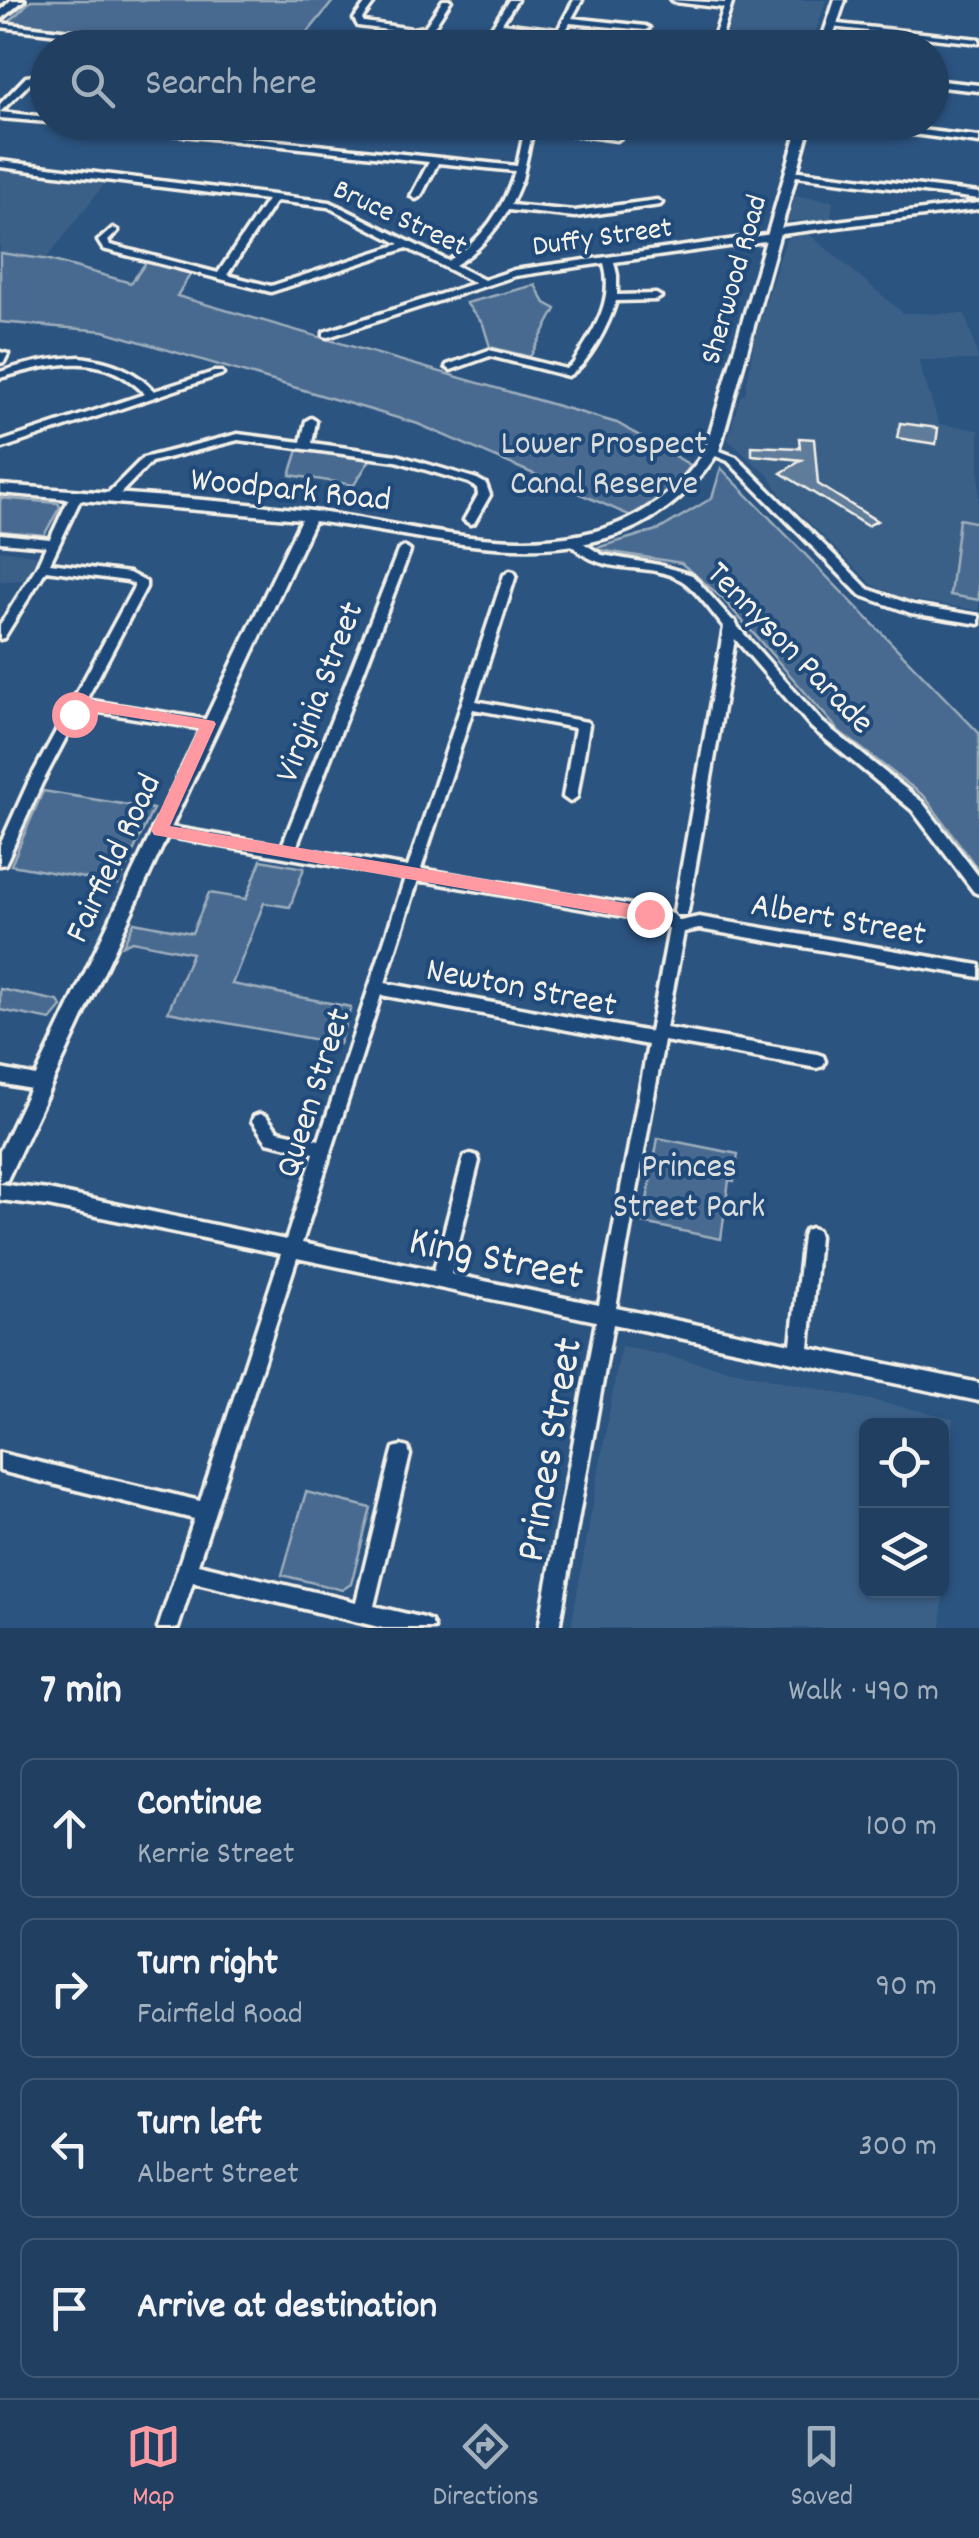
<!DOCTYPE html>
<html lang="en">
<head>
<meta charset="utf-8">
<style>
	:root { --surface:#213f61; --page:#2d4a6a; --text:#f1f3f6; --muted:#a2afbd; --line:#3e5876; --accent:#ff9aa2 }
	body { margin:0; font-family:Dekko,sans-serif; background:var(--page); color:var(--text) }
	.controls { position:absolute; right:30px; bottom:30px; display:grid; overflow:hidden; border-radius:15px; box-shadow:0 2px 8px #0004 }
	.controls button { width:90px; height:90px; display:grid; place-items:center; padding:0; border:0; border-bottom:2px solid var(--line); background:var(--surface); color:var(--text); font:50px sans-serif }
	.stop { position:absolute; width:30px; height:30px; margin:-22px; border:8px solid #ff9aa2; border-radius:50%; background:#fff }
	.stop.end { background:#ff9aa2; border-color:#fff; box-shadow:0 2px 10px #0008 }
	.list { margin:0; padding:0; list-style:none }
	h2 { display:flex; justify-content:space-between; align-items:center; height:130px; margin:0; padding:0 40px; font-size:42px }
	h2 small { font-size:32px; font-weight:400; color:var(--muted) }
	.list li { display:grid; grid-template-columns:65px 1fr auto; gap:30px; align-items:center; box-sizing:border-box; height:140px; margin:0 20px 20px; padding:0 20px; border:2px solid var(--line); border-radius:15px }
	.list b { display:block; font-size:38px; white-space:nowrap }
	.list p { margin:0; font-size:32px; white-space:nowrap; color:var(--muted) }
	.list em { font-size:32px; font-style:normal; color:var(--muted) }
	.icon { flex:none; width:55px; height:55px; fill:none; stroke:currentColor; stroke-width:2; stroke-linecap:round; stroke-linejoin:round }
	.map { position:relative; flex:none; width:979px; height:1628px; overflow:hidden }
	.search { position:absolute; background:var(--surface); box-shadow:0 2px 8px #0004; left:30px; right:30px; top:30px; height:110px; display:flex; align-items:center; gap:25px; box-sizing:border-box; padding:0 35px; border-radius:55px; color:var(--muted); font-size:38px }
	.sheet { height:770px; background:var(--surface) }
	nav { display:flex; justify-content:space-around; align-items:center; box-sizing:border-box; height:140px; border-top:2px solid var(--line); background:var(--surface); font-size:28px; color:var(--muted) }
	nav a { display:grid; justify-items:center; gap:5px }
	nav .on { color:var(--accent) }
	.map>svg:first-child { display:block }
	.built { fill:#3b6088; fill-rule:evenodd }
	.green { fill:#496b90; stroke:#9eaebc; stroke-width:2.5 }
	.building { fill:#5e7b9a; stroke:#f4f1e8; stroke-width:2.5 }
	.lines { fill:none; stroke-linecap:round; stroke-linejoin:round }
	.minor-casing { stroke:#f4f1e8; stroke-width:7 }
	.major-casing { stroke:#f4f1e8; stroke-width:7 }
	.highway-casing { stroke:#f4f1e8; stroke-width:8 }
	.minor { fill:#1f4a7a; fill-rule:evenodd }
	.major { fill:#1f4a7a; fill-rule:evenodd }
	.highway { fill:#1f4a7a; fill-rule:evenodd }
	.route { fill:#ff9aa2 }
	.labels { text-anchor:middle; stroke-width:8; stroke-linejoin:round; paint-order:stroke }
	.far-street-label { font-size:30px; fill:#f4f1e8; stroke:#1f4a7a }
	.park-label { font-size:35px; fill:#dadddb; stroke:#1f4a7a }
	.street-label { font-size:35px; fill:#f4f1e8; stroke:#1f4a7a }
	.near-street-label { font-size:42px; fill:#f4f1e8; stroke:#1f4a7a }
</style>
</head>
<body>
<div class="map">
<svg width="979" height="1628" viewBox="0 0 979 1628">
	<rect width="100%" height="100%" fill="#2c5481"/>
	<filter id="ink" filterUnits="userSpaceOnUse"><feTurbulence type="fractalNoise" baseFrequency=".01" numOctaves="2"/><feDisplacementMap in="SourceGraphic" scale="20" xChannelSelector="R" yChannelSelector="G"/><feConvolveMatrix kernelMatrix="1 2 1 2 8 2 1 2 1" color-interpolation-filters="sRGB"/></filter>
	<g filter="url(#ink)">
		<g class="built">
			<polygon points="735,0 826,0 811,47 717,48"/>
			<polygon points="0,170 105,183 46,259 0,253"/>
			<polygon points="795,196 833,201 831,220 788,221"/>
			<polygon points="809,234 903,313 965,314 979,360 918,360 939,424 979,430 979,610 907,599 873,585 782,496 770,477 728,440 740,397 745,394 755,337 786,239"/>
			<polygon points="0,550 38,556 27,580 0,581"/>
			<path d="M621 1346 953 1418 941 1628H571ZM866 1426H942V1590H866Z"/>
		</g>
		<g class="green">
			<polygon points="31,0 334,0 295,48 244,47 9,22"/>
			<polygon points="154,122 281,123 269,139 150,128"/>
			<path d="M0 253 50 260 131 283 147 261 191 273 177 296 617 423 692 466C681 493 656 505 631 516L418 424 104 331 0 322Z"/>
			<polygon points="535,285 545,303 556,309 530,357 490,347 483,324 466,303"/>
			<polygon points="298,450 370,460 354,485 290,475"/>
			<polygon points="721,468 979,733 979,871 925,797 840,732 722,598 681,563 593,549 660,529 712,498"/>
			<polygon points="0,498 58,503 60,507 44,535 0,531"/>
			<polygon points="959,519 979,523 979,600 950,595"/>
			<polygon points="43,791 153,809 118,884 11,865"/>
			<polygon points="261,860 304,868 290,907 264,903 232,984 351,1007 339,1044 168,1012 192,953 132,941 123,945 134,922 192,933 209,893 246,899"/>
			<polygon points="0,989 58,1001 62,1007 51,1020 0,1010"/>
			<polygon points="658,1138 738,1154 734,1181 729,1180 721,1239 643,1223"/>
			<polygon points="306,1492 371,1508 351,1584 342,1590 282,1575"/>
		</g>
		<g class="building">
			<polygon points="900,423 938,428 936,444 897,438"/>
			<polygon points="799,438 814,439 818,484 877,521 867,526 781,473 802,460 752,455 752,446 800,448"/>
		</g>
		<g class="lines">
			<g class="minor-casing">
				<g id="minor">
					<polygon points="368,0 376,0 362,19 364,22 412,29 425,27 443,0 451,0 431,31 412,33 358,26 354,19"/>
					<polygon points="509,0 517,0 502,23 558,30 574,0 582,0 572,18 645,26 649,28 645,30 570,23 556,48 548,48 555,35 499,28 487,48 479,48"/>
					<polygon points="671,0 725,3 727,0 733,0 718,48 710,48 724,8 675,2"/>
					<polygon points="0,23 199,46 203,48 174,48 0,27"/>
					<polygon points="828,23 979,39 979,43 831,27 828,27"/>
					<polygon points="48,74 48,79 32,81 0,112 0,104 26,77"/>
					<polygon points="932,80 979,85 979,91 932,86"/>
					<polygon points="0,112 48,117 48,122 0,118"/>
					<path d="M63 122H97L517 166 525 128 489 122 530 123 620 135 621 137 617 140 533 129 522 179 511 205 575 211 657 200 662 203 660 205 575 217 508 210C494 232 478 252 455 265L484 280 514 270 772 234 769 232 774 229 979 203V209L774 235 777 237 772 240 614 262 617 275V295L656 294 661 297 656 300 616 301C609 324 589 365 568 376L490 356 451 370 446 367 447 365 489 350 566 369 573 364C592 332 615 303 604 263L515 276 328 337 324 336V332L475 283 407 248 271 292 103 249 98 241 113 228 118 231 108 241 110 245 218 273 267 200 0 167V161L330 202 448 261C482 241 504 208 515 171L438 163 421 196 416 199 411 196 429 162ZM276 201 328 207 400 244 271 286 227 275Z"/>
					<polygon points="825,122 855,122 979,137 979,143"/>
					<polygon points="791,170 979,193 979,199 788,175 788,171"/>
					<polygon points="0,352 8,354 4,362 0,363"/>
					<path d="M80 357C111 361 133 369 154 391L214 372H222L223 374 0 449V442L145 394C102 350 54 363 0 378V372C27 363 52 358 80 357Z"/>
					<polygon points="311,418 316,421 312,443 397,455 477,479 486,484 490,495 474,523 470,524 464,520 478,495 477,488 469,483 396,461 238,440 151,462 113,501 109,502 103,498 143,458 238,434 301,442 306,421"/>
					<polygon points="712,448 736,457 868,589 913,605 979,616 979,624 911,613 860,595 728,461 708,453 708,449"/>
					<polygon points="76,492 82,496 50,563 129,573 146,582 146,587 86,700 209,720 216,725 209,730 81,709 42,783 7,860 5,864 0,865 0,845 28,783 134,587 134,584 127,581 46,570 4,638 0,639 0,625 37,566 46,546 0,542 0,534 50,539 70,496"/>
					<path d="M574 537 602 555 659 565 692 575 732 620 735 621 737 626 822 722 922 802 979 877V894L974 892 912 810 812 728 735 639 688 911 686 915H676L674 911 724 627C713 614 695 588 681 580 644 559 603 580 568 541Z"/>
					<path d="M404 547 410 551 296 848 408 867 504 575 510 571 514 572 516 575 476 701 587 722 589 725 577 797 570 802 563 797 575 728 473 709 421 869 649 908 673 914 680 921 699 917 979 965V977L699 929 684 932 666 1028 817 1054 823 1056 825 1061 823 1066 817 1068 664 1041 616 1308 791 1344 803 1236 805 1230 811 1228 817 1230 819 1236 809 1348 979 1383V1401L613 1324 559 1628H539L596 1321 297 1258 198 1564 356 1602 392 1455 394 1448 401 1446 408 1448 410 1455 374 1606 424 1618 431 1621 434 1628H383L193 1582 178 1628H158L194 1519 0 1471V1453L200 1501 281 1254 48 1206 0 1200V1184L48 1190 286 1240 314 1153 267 1142 252 1121 254 1116 260 1114 266 1116 278 1131 319 1140 405 878 159 835 154 834 152 830 154 826 159 825 282 846 398 551ZM418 880 664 923 669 929 650 1032 385 983ZM381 995 648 1045 599 1305 451 1274 479 1161 477 1156 471 1154 465 1156 463 1161 434 1270 302 1243Z"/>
					<polygon points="0,1069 41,1077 47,1079 49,1084 47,1089 41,1091 0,1083"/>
				</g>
			</g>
			<g class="major-casing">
				<g id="major">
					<polygon points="835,0 845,0 829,48 819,48"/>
					<path d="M800 122H811L719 451C623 599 457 539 314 521L7 1180 0 1182V1151L301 519 0 493V485C104 493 208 498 311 511 400 522 493 553 583 534 634 524 676 495 705 451Z"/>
				</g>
			</g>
			<g class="highway-casing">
				<polygon id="highway" points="11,0 24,0 0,20 0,11"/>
			</g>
			<use href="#minor" class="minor"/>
			<use href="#major" class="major"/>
			<use href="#highway" class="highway"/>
		</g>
	</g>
	<polygon class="route" points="79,698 214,721 216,724 170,826 649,907 658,914 649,921 154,835 151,830 199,728 84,710 79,717 69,717 72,704"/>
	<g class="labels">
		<g class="far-street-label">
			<text transform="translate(401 216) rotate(25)" y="10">Bruce Street</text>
			<text transform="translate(602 235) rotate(-8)" y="10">Duffy Street</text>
			<text transform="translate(732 279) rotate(-74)" y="10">Sherwood Road</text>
		</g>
		<g class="park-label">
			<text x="604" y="453">Lower Prospect<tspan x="604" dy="40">Canal Reserve</tspan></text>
			<text x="689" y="1176">Princes<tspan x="689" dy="40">Street Park</tspan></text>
		</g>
		<g class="street-label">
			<text transform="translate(291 487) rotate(6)" y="12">Woodpark Road</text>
			<text transform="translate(792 646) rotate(46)" y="12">Tennyson Parade</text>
			<text transform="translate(317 691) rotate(-69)" y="12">Virginia Street</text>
			<text transform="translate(111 857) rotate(-65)" y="12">Fairfield Road</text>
			<text transform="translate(839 917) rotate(10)" y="12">Albert Street</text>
			<text transform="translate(522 985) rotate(11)" y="12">Newton Street</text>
			<text transform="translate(311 1092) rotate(-72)" y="12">Queen Street</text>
		</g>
		<g class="near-street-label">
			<text transform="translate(497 1255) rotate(12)" y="15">King Street</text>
			<text transform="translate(546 1449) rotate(-80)" y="15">Princes Street</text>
		</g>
	</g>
</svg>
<div class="controls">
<button><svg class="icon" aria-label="locate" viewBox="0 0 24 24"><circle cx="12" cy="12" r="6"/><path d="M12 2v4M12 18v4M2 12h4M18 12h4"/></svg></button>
<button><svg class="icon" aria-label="layers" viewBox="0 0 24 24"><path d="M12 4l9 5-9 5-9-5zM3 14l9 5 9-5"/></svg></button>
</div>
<div class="stop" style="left:74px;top:714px"></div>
<div class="stop end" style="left:649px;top:914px"></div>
<div class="search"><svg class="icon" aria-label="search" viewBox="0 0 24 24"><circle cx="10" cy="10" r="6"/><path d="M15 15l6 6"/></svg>Search here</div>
</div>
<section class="sheet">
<h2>7 min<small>Walk · 490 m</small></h2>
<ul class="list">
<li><svg class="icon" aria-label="ahead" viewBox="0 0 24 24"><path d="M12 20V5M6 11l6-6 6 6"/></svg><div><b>Continue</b><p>Kerrie Street</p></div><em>100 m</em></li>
<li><svg class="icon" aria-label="right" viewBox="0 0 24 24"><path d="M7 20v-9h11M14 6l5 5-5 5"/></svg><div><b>Turn right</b><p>Fairfield Road</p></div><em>90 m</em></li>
<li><svg class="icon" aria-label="left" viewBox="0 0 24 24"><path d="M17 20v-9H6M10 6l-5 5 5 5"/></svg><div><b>Turn left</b><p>Albert Street</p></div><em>300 m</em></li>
<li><svg class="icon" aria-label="arrive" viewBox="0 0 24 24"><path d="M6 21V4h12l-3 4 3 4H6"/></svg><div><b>Arrive at destination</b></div></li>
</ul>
</section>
<nav>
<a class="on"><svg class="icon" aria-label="map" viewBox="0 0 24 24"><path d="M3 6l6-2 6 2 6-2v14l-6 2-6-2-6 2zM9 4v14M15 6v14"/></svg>Map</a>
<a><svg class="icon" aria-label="directions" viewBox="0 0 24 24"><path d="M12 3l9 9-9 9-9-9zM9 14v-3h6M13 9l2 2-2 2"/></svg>Directions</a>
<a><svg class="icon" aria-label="saved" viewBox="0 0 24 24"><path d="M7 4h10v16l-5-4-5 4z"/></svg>Saved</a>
</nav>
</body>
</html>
